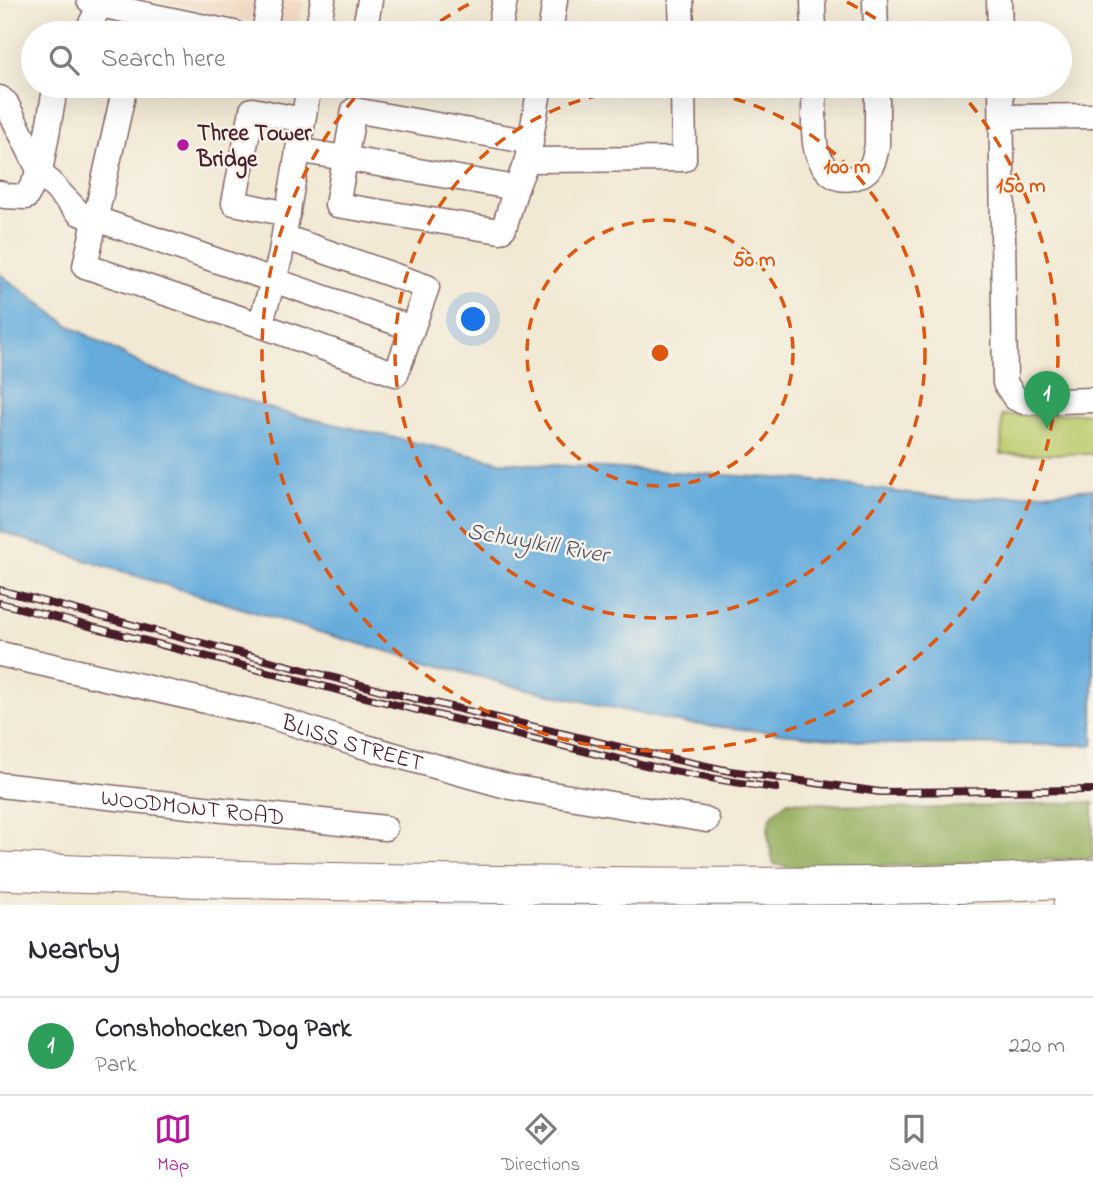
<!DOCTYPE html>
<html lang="en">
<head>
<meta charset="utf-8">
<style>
	:root { --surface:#fff; --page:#f7f7f7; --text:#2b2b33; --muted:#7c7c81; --line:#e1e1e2; --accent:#b5179e }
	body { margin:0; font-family:"Indie Flower",sans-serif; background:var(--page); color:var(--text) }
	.you { position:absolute; left:474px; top:320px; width:24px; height:24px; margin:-18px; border:5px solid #fff; border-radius:50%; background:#1a73e8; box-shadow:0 0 0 10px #1a73e833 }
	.badge { display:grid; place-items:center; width:46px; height:46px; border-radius:50%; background:var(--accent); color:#fff; font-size:23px; font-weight:700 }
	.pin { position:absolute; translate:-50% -58px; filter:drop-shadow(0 2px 4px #0008) }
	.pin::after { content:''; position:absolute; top:37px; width:24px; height:21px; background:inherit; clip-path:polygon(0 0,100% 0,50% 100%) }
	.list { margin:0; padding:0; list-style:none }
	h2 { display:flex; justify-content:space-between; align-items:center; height:91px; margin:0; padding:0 28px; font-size:30px }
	h2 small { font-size:23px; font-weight:400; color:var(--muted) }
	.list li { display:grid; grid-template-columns:46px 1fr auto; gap:21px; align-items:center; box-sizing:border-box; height:98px; padding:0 28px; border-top:2px solid var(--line) }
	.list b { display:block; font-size:26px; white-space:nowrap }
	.list p { margin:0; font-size:23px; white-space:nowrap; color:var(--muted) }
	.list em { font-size:23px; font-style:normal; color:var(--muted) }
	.icon { flex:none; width:38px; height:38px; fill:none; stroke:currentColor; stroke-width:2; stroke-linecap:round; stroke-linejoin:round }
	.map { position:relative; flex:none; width:1093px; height:905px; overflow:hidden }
	.search { position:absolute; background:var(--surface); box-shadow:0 7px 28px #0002; left:21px; right:21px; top:21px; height:77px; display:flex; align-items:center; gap:18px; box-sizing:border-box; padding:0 24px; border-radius:38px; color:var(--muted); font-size:26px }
	.sheet { height:189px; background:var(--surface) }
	nav { display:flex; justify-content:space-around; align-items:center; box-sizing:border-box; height:98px; border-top:2px solid var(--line); background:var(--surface); font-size:19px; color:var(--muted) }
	nav a { display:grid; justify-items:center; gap:4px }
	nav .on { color:var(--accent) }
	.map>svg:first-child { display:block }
	.built { fill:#f1d5bd }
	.green { fill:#bdcc6e; stroke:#84764c; stroke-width:2 }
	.forest { fill:#96b061; stroke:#706846; stroke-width:2 }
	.water { fill:#65acdc; stroke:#586684; stroke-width:2 }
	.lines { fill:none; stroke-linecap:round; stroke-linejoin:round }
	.minor-casing { stroke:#856666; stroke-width:27 }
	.highway-casing { stroke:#856666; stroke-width:39 }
	.minor { stroke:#fff; stroke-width:24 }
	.highway { stroke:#fff; stroke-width:37 }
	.rail-casing { stroke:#4a1f2b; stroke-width:8 }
	.rail { stroke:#f7f3e8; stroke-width:5; stroke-dasharray:16; stroke-linecap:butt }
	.ring { fill:none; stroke:#e0560e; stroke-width:3.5; stroke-dasharray:12 9 }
	.poi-dot { fill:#b5179e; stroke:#f7f3e8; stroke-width:2.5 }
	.labels { text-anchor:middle; stroke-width:5; stroke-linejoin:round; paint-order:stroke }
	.poi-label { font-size:23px; font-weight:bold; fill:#4a1f2b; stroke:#f7f3e8; text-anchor:start }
	.street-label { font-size:23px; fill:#4a1f2b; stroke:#f7f3e8 }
	.water-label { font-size:24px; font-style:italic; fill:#535069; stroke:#f7f3e8 }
	.centre { fill:#e0560e; stroke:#f7f3e8; stroke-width:3.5 }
	.ring-label { font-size:21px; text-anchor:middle; font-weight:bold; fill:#e0560e; stroke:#f7f3e8; stroke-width:5; stroke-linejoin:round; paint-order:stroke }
</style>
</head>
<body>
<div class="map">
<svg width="1093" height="905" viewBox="0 0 1093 905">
	<rect width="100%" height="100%" fill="#f7f3e8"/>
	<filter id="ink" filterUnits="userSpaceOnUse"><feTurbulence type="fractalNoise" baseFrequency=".0143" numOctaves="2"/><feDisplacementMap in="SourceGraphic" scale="14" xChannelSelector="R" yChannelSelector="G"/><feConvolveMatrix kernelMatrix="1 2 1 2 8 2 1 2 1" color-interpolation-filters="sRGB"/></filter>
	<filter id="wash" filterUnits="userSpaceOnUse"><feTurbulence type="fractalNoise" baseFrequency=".00686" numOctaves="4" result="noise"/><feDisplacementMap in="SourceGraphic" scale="28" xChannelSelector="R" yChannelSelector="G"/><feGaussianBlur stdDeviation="1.57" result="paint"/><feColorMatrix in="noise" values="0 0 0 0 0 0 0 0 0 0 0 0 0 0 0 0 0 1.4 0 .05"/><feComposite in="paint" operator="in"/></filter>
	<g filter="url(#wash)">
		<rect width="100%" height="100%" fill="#f2e9d4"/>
		<polygon class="built" points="160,0 304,0 297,33"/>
		<polygon class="green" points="1093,413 1093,454 1001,454 1002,415"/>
		<path class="forest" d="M788 801 913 809 1093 802V858L993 863 792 868 774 864C770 850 763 825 774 813 778 809 783 805 788 801Z"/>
		<polygon class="water" points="0,274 70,326 150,369 285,413 501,462 808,480 958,500 1093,489 1093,745 890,744 682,723 509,685 329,635 91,562 0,531"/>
	</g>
	<g filter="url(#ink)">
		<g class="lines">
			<g class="minor-casing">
				<g id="minor">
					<polyline points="89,0 100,5 234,33"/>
					<polyline points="681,0 682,33"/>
					<polyline points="813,0 814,33"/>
					<polyline points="875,0 876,33"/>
					<polyline points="999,0 1000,33"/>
					<polyline points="86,33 100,5"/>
					<polyline points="264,33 270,0"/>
					<polyline points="317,33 323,0"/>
					<polyline points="364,33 370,0"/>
					<polyline points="499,33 505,0"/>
					<polyline points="550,33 555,0"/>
					<polyline points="125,86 85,266 260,325"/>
					<polyline points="540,86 527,160 684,159 683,86"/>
					<path d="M814 86C815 102 812 139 817 152 824 170 833 182 853 178 860 176 867 172 871 166 874 160 876 152 877 145V86"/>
					<polyline points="1001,86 1005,383 1015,398 1024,402 1093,400"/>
					<polyline points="0,98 6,103 40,172 79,213 412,328"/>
					<polyline points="1002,117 1093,116"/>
					<polyline points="298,150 516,188"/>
					<polyline points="527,160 516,188 504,228 500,231 337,205 354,110 531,142"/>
					<polyline points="0,193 4,196 26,197 40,172 54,95 59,86"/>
					<polyline points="288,214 234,203 252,110 303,120"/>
					<polyline points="284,237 427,287 396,374 260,325 280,258 309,86"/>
					<path id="s1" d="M0 654 267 715 359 745 510 787 707 820"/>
					<path id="s2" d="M0 785 385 828"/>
				</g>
			</g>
			<g class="highway-casing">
				<g id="highway">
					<path d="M0 871C181 879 362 883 544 885 727 887 910 888 1093 878"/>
					<polyline points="1072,905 1093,904"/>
				</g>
			</g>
			<use href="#minor" class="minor"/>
			<use href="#highway" class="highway"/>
			<g class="rail-casing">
				<g id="rail">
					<polyline points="0,590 384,691 636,751 730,771 880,792 1093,790"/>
					<path d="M0 603C155 643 310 684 466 722 569 747 671 775 776 788"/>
				</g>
			</g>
			<use href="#rail" class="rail"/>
		</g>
	</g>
	<g class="ring">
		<circle cx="660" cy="353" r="133"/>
		<circle cx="660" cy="353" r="265"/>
		<path d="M423 33A398 398 0 0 1 473 2M847 2A398 398 0 0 1 897 33M956 87A398 398 0 1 1 364 87"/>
	</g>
	<circle class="poi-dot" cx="183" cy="145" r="7"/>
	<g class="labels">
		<g class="poi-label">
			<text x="197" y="140">Three Tower<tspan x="197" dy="26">Bridge</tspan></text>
		</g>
		<g class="street-label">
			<text dy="8" stroke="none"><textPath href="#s1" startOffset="364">BLISS STREET</textPath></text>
			<text dy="8" stroke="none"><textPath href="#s2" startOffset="194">WOODMONT ROAD</textPath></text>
		</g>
		<g class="water-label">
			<text transform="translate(538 542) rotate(10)" y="8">Schuylkill River</text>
		</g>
	</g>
	<circle cx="660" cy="353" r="10" class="centre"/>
	<g class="ring-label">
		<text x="847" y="173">100 m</text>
		<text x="1021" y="192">150 m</text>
		<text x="754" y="266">50 m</text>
	</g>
</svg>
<div class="you"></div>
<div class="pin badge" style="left:1047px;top:429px;background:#2e9e5b">1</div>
<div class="search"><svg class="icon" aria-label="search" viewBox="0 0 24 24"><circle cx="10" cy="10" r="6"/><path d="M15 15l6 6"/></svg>Search here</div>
</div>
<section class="sheet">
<h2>Nearby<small></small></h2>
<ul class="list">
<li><span class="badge" style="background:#2e9e5b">1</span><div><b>Conshohocken Dog Park</b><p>Park</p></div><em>220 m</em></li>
</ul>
</section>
<nav>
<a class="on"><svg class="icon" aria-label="map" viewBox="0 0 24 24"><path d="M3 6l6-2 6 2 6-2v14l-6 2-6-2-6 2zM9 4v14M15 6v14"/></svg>Map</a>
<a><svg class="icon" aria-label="directions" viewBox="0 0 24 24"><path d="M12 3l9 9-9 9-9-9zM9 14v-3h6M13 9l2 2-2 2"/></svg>Directions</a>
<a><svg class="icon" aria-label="saved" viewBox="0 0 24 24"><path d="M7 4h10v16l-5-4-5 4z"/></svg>Saved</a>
</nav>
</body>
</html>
